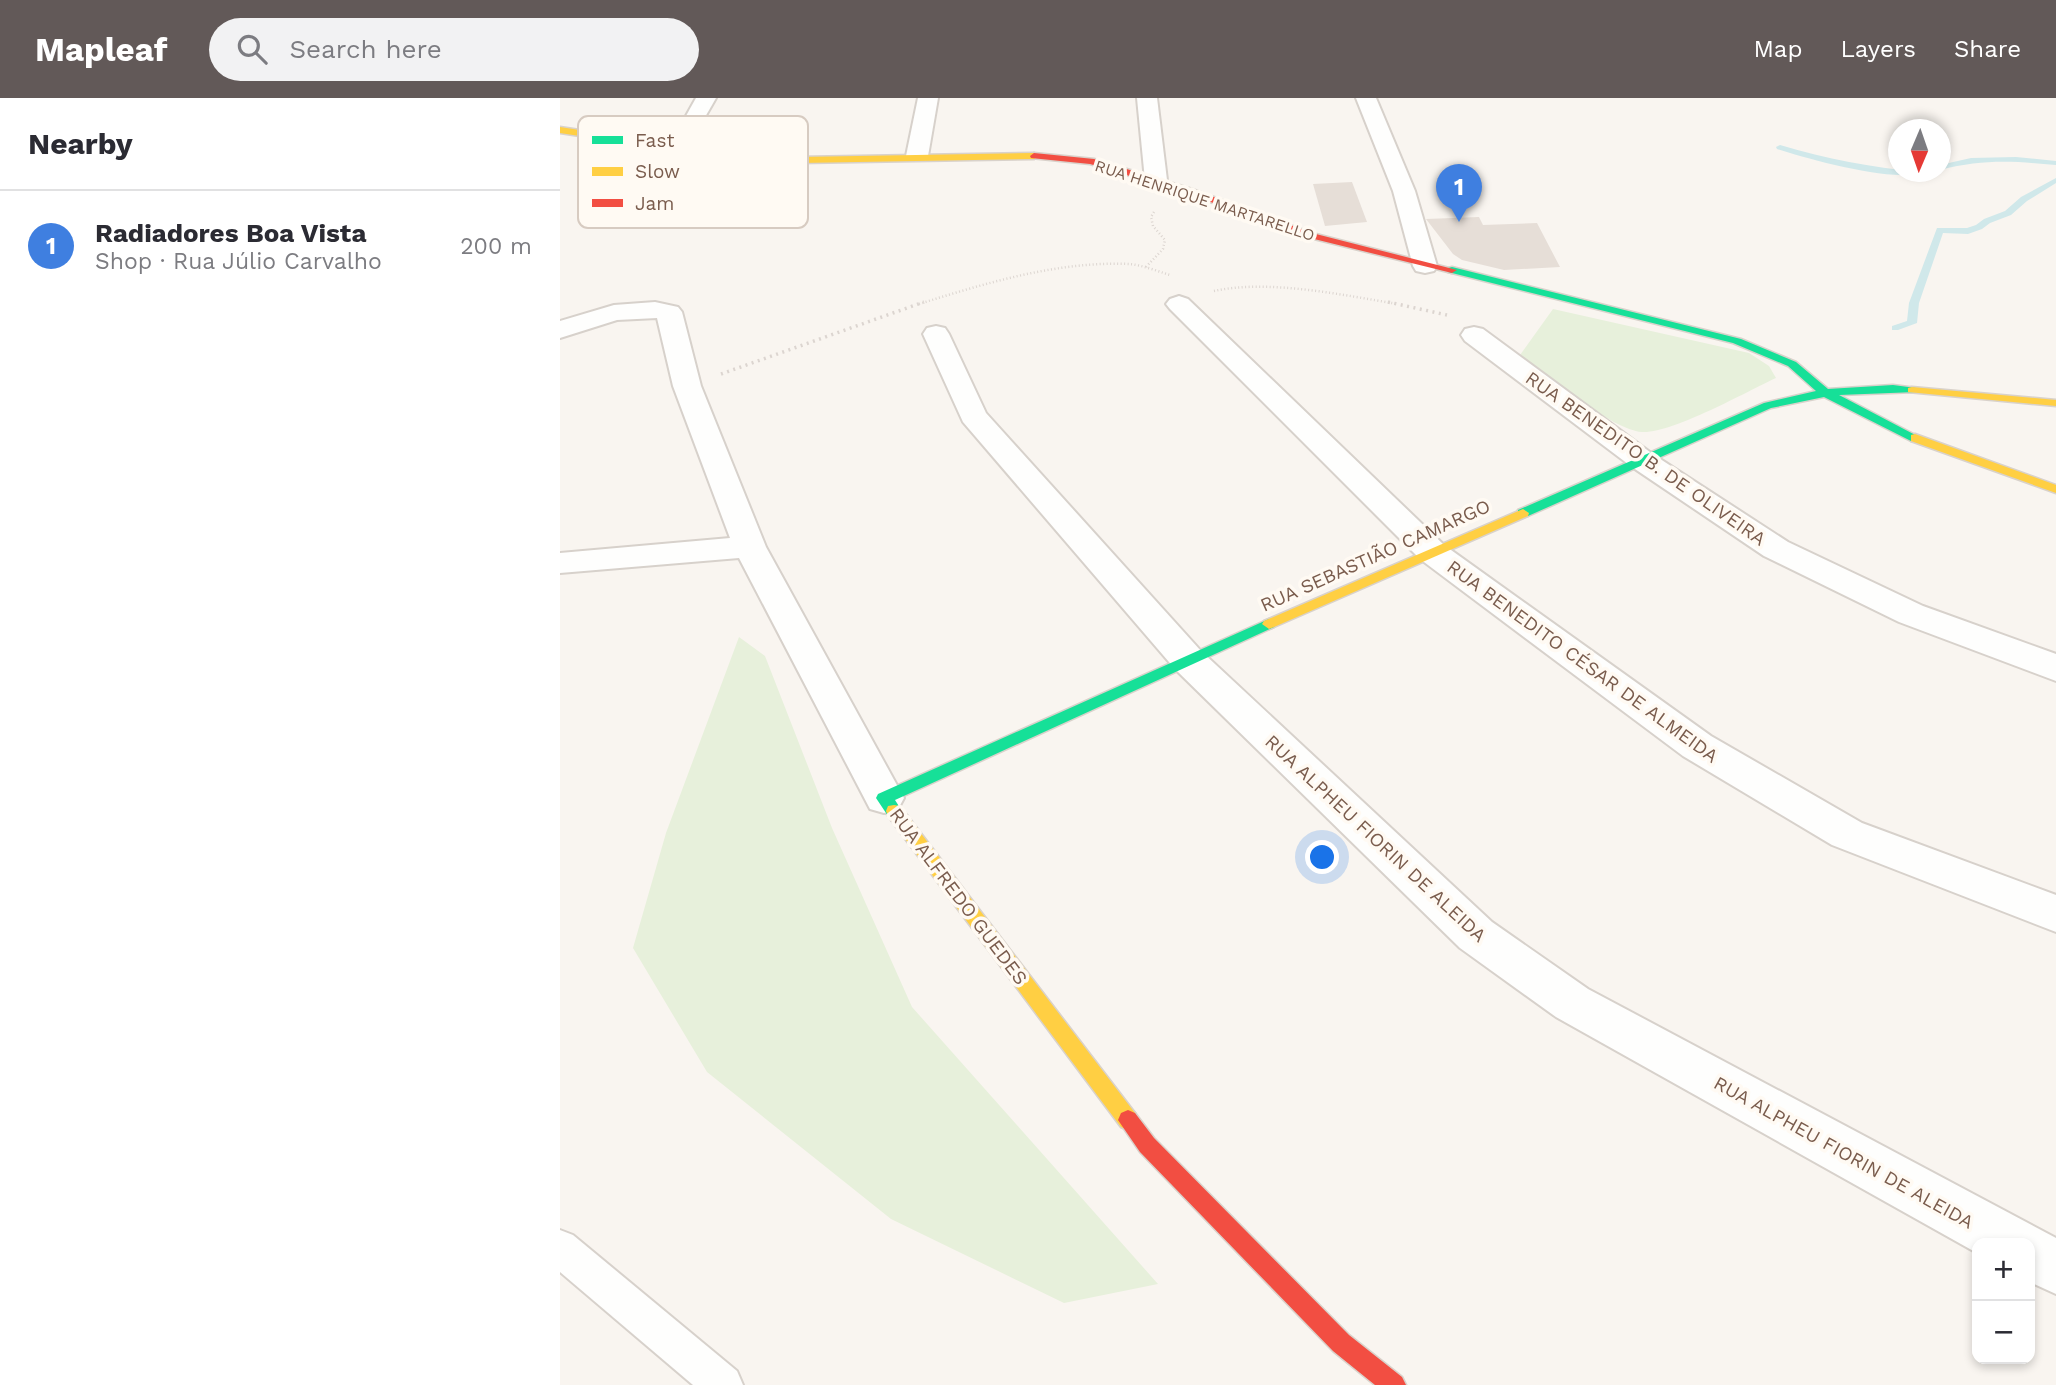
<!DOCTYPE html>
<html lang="en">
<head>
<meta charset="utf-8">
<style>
	:root { --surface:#fff; --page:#f2f2f3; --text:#2b2b33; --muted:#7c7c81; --line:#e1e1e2; --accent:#625958 }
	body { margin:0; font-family:"Work Sans",sans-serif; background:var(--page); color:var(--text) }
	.controls { position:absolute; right:21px; bottom:21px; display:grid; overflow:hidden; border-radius:14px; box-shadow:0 4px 10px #0003 }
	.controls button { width:63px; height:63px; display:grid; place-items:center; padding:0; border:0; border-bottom:2px solid var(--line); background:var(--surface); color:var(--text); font:35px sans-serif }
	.compass { position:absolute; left:1328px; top:21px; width:63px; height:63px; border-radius:50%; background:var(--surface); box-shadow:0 4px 10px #0003; rotate:182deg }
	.you { position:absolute; left:763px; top:760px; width:24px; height:24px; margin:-18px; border:5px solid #fff; border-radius:50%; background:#1a73e8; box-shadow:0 0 0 10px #1a73e833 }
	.badge { display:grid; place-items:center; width:46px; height:46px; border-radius:50%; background:var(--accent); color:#fff; font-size:23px; font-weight:700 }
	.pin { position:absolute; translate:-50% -58px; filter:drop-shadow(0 2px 4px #0008) }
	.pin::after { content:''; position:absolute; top:37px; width:24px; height:21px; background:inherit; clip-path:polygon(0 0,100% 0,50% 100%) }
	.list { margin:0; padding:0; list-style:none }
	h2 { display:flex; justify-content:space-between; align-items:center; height:91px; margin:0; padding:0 28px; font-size:30px }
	h2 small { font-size:23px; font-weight:400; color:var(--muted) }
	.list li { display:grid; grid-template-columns:46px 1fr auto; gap:21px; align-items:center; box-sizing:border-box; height:112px; padding:0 28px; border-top:2px solid var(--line) }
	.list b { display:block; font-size:26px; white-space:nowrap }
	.list p { margin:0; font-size:23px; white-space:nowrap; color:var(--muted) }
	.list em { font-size:23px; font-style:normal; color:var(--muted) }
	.icon { flex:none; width:38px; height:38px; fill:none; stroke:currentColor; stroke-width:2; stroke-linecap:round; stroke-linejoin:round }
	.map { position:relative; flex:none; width:1496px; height:1287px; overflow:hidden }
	header { display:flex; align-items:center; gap:42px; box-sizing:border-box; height:98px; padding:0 35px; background:var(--accent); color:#fff }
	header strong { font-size:33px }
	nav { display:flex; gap:38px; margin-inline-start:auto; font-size:24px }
	.search { width:490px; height:63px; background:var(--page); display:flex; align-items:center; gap:18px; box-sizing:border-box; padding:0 24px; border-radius:38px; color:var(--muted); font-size:26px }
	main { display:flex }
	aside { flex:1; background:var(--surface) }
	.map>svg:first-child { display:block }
	.green { fill:#e7f0db }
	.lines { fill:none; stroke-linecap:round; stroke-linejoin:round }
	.stream { fill:#d0e8ea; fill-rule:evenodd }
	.building { fill:#e6ded7 }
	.lane-casing { stroke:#d7d1cb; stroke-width:4 }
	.street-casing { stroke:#d7d1cb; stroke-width:4 }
	.fast-casing { stroke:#d9d2cb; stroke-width:3 }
	.slow-casing { stroke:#d9d2cb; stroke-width:3 }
	.jam-casing { stroke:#d9d2cb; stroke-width:3 }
	.path-far1 { stroke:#dcd5d0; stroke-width:2.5; stroke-dasharray:1 2.5; stroke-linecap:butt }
	.path { stroke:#dcd5d0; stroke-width:3.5; stroke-dasharray:2 4.5; stroke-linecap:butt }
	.lane { fill:#fefefd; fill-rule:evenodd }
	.street { fill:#fefefd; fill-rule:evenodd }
	.fast { fill:#16e098; fill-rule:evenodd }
	.slow { fill:#ffcf43; fill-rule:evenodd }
	.jam { fill:#f24e42; fill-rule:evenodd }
	.labels { text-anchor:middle; stroke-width:7; stroke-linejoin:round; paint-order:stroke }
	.far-street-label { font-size:16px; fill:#7a5c4d; stroke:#fffaf3 }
	.street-label { font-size:19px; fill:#7a5c4d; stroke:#fffaf3 }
	.key { fill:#fffaf3; stroke:#d7cbc1; stroke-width:2 }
	.key-label { font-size:19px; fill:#7a5c4d }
</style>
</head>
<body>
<header>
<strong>Mapleaf</strong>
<div class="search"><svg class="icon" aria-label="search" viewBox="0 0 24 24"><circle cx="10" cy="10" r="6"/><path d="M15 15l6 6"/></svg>Search here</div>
<nav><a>Map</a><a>Layers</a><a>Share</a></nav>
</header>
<main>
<aside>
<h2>Nearby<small></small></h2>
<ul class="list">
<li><span class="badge" style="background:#3f7fe0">1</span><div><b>Radiadores Boa Vista</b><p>Shop · Rua Júlio Carvalho</p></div><em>200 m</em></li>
</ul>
</aside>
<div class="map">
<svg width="1496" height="1287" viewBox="0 0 1496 1287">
	<rect width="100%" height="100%" fill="#f9f5f0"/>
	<g class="green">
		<path d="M993 211 1189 255 1209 268 1216 280C1186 294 1111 336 1082 334 1050 331 988 277 960 257Z"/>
		<polygon points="179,539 205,558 272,730 352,909 598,1186 504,1205 331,1121 147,974 73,850 106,735"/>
	</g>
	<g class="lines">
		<g class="stream">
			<path d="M1220 47C1267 61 1311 69 1359 74 1337 86 1244 60 1217 51L1216 49Z"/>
			<path d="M1456 59 1496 63V67C1452 63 1423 61 1380 72V67L1411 60Z"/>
			<polygon points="1496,80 1496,85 1467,103 1451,117 1430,125 1422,131 1408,136 1383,135 1359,205 1357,225 1338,232 1332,232 1332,228 1347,223 1349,205 1377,130 1407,130 1416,127 1424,121 1445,113 1461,99"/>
		</g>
	</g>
	<g class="building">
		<polygon points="792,84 807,124 765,128 753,86"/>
		<polygon points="919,119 923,127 977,125 1000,169 944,172 902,162 893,156 866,121"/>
	</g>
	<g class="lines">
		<g class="lane-casing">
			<polygon id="lane" points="0,1132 13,1137 177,1273 183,1287 133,1287 0,1174"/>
		</g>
		<g class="street-casing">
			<g id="street">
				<polygon points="136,0 156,0 125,54 111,54 108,50"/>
				<polygon points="358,0 378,0 368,58 364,62 350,62 346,58"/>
				<polygon points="577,0 597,0 607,82 604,87 588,87 585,82"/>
				<polygon points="796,0 816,0 855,93 877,168 874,173 865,175 856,173 853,168 833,93"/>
				<polygon points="619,198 628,201 884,447 1151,638 1302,725 1496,797 1496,834 1272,747 1123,658 860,461 610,211 606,206 610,201"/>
				<polygon points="95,204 118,209 122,214 141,288 206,449 344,700 338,711 324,715 310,711 179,460 0,475 0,455 170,440 113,288 97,220 57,222 0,240 0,223 54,207"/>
				<polygon points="376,228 385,230 389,236 426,315 641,553 932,824 1028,891 1496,1140 1496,1196 1470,1184 1470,1145 1417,1145 1417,1155 996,919 900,850 615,571 403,324 363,236 367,230"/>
				<polygon points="914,229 923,231 1094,357 1228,444 1363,508 1496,556 1496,583 1339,524 1204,458 1072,369 905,243 901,237 905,231"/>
			</g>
		</g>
		<g class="fast-casing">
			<g id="fast">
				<polygon points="892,169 1181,241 1236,264 1268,291 1333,287 1356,290 1356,294 1279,297 1361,340 1359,343 1351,343 1264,299 1211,310 968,418 958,418 958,412 1204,305 1256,293 1228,268 1173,245 888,174 888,170"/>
				<polygon points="709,521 716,526 714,529 335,702 342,713 340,718 328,718 316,700 318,696"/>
			</g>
		</g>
		<g class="slow-casing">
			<g id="slow">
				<polygon points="0,29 118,47 239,59 474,55 478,58 474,61 239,65 118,53 0,35"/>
				<polygon points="1352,289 1496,302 1496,308 1348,294 1348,290"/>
				<polygon points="1355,336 1496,387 1496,395 1351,343 1351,337"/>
				<polygon points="963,411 969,415 968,418 714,529 709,531 702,526 704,523"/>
				<polygon points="334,707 340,708 575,1015 578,1022 575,1029 568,1032 561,1029 328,718 326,713 328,708"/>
			</g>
		</g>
		<g class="jam-casing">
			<g id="jam">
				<polygon points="474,55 534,61 632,91 752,135 897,172 892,175 746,139 626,95 530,66 471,60 470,58"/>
				<polygon points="568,1012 575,1015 594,1040 789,1237 842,1279 846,1287 815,1287 773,1253 580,1054 558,1022 561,1015"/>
			</g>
		</g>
		<g class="path-far1">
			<polyline points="586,169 603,151 605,142 593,128 591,119 594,114"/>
			<path d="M654 193C709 181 782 197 838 206"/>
			<path d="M359 206C426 185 498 163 569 166 582 167 597 173 610 177"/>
		</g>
		<g class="path">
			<polyline points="828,204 887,217"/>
			<polyline points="161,276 364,204"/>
		</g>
		<use href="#lane" class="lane"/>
		<use href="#street" class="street"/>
		<use href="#fast" class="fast"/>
		<use href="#slow" class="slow"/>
		<use href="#jam" class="jam"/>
	</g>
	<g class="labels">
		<g class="far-street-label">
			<text transform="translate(645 102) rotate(18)" y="6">RUA HENRIQUE MARTARELLO</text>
		</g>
		<g class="street-label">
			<text transform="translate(1086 360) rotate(35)" y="7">RUA BENEDITO B. DE OLIVEIRA</text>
			<text transform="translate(815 457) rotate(-24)" y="7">RUA SEBASTIÃO CAMARGO</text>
			<text transform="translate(1023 563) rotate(36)" y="7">RUA BENEDITO CÉSAR DE ALMEIDA</text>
			<text transform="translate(816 740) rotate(43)" y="7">RUA ALPHEU FIORIN DE ALEIDA</text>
			<text transform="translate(399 798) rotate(53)" y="7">RUA ALFREDO GUEDES</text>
			<text transform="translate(1284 1054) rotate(29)" y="7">RUA ALPHEU FIORIN DE ALEIDA</text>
		</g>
	</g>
	<rect x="18" y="18" width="230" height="112" rx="10" class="key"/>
	<rect x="32" y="38" width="31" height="8" fill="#16e098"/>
	<rect x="32" y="69" width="31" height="9" fill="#ffcf43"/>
	<rect x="32" y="101" width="31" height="8" fill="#f24e42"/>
	<g class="key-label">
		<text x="75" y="49">Fast</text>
		<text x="75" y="80">Slow</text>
		<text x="75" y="112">Jam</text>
	</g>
</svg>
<div class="controls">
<button>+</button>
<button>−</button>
</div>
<svg class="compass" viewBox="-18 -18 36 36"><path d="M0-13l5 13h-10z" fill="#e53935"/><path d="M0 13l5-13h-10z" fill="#7c7c81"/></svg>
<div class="you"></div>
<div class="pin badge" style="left:899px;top:124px;background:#3f7fe0">1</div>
</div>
</main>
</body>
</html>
